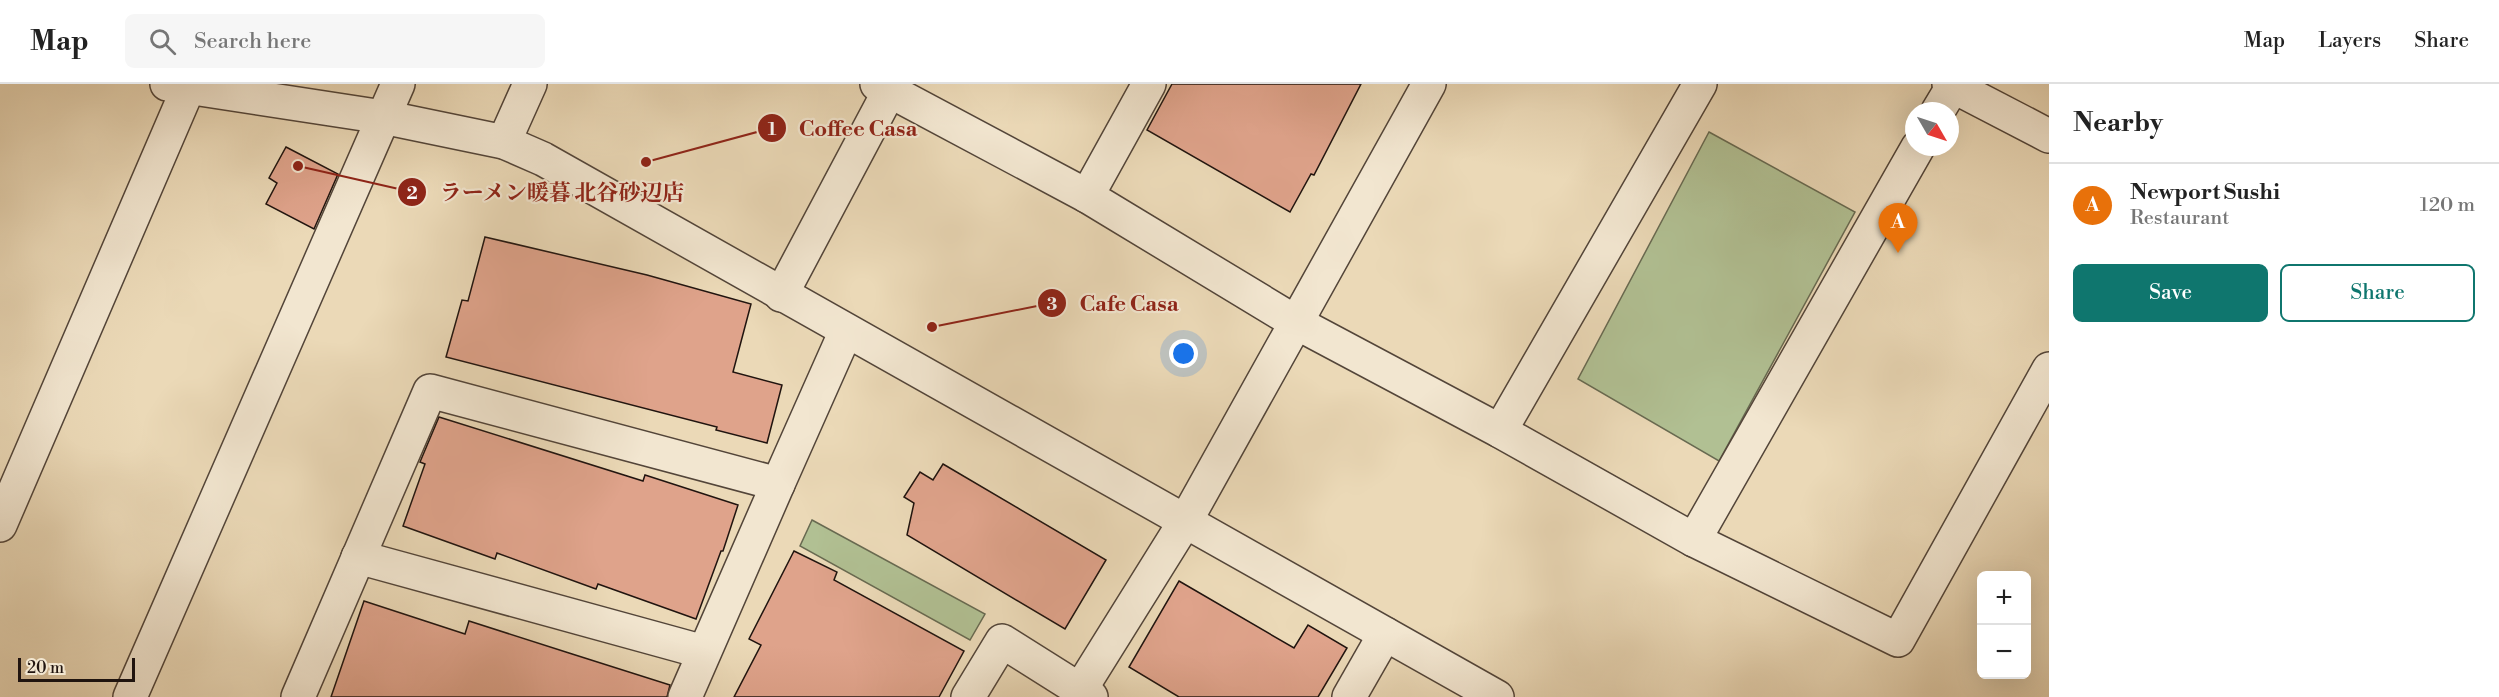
<!DOCTYPE html>
<html lang="en">
<head>
<meta charset="utf-8">
<style>
	:root { --surface:#fff; --page:#f6f6f6; --text:#222; --muted:#767676; --line:#e0e0e0; --accent:#0f766e }
	body { margin:0; font-family:"Libre Bodoni","Noto Serif JP",serif; background:var(--page); color:var(--text) }
	.controls { position:absolute; right:18px; bottom:18px; display:grid; overflow:hidden; border-radius:9px; box-shadow:0 6px 24px #0002 }
	.controls button { width:54px; height:54px; display:grid; place-items:center; padding:0; border:0; border-bottom:2px solid var(--line); background:var(--surface); color:var(--text); font:30px sans-serif }
	.compass { position:absolute; left:1905px; top:18px; width:54px; height:54px; border-radius:50%; background:var(--surface); box-shadow:0 6px 24px #0002; rotate:129deg }
	.scale { position:absolute; left:18px; bottom:15px; width:117px; box-sizing:border-box; padding-left:6px; border:3px solid #20140f; border-top:0; font-size:16px; line-height:21px; white-space:nowrap; color:#20140f; -webkit-text-stroke:4px #f2e6d0; paint-order:stroke }
	.you { position:absolute; left:1184px; top:270px; width:21px; height:21px; margin:-15px; border:4px solid #fff; border-radius:50%; background:#1a73e8; box-shadow:0 0 0 9px #1a73e833 }
	.badge { display:grid; place-items:center; width:39px; height:39px; border-radius:50%; background:var(--accent); color:#fff; font-size:20px; font-weight:700 }
	.pin { position:absolute; translate:-50% -50px; filter:drop-shadow(0 2px 3px #0008) }
	.pin::after { content:''; position:absolute; top:32px; width:21px; height:18px; background:inherit; clip-path:polygon(0 0,100% 0,50% 100%) }
	.list { margin:0; padding:0; list-style:none }
	h2 { display:flex; justify-content:space-between; align-items:center; height:78px; margin:0; padding:0 24px; font-size:26px }
	h2 small { font-size:20px; font-weight:400; color:var(--muted) }
	.list li { display:grid; grid-template-columns:39px 1fr auto; gap:18px; align-items:center; box-sizing:border-box; height:84px; padding:0 24px; border-top:2px solid var(--line) }
	.list b { display:block; font-size:22px; white-space:nowrap }
	.list p { margin:0; font-size:20px; white-space:nowrap; color:var(--muted) }
	.list em { font-size:20px; font-style:normal; color:var(--muted) }
	.actions { display:flex; gap:12px; padding:18px 24px }
	.actions a { flex:1; padding:14px 0; border:2px solid var(--accent); border-radius:9px; text-align:center; font-size:21px; color:var(--accent) }
	.actions .main { background:var(--accent); color:#fff }
	.icon { flex:none; width:33px; height:33px; fill:none; stroke:currentColor; stroke-width:2; stroke-linecap:round; stroke-linejoin:round }
	.map { position:relative; flex:none; width:2049px; height:613px; overflow:hidden }
	header { display:flex; align-items:center; gap:36px; box-sizing:border-box; height:84px; padding:0 30px; background:var(--surface); border-bottom:2px solid var(--line) }
	header strong { font-size:28px }
	nav { display:flex; gap:33px; margin-inline-start:auto; font-size:21px }
	.search { width:420px; height:54px; background:var(--page); display:flex; align-items:center; gap:15px; box-sizing:border-box; padding:0 21px; border-radius:9px; color:var(--muted); font-size:22px }
	main { display:flex }
	aside { flex:1; background:var(--surface) }
	.map>svg:first-child { display:block }
	.green { fill:#b1c093; stroke:#686a51; stroke-width:1.5 }
	.building { fill:#dfa38b; stroke:#20140f; stroke-width:1.5 }
	.lines { fill:none; stroke-linecap:round; stroke-linejoin:round }
	.minor-casing { stroke:#534539; stroke-width:36 }
	.minor { stroke:#f2e6d0; stroke-width:33 }
	.leader { fill:none; stroke:#8f2418; stroke-width:2 }
	.callout-dot { fill:#8f2418; stroke:#f2e6d0; stroke-width:2 }
	.mark-label { font-size:18px; text-anchor:middle; font-weight:bold; fill:#fff }
	.callout-label { font-size:22px; text-anchor:middle; font-weight:bold; fill:#8f2418; stroke:#f2e6d0; stroke-width:4.5; stroke-linejoin:round; paint-order:stroke }
</style>
</head>
<body>
<header>
<strong>Map</strong>
<div class="search"><svg class="icon" aria-label="search" viewBox="0 0 24 24"><circle cx="10" cy="10" r="6"/><path d="M15 15l6 6"/></svg>Search here</div>
<nav><a>Map</a><a>Layers</a><a>Share</a></nav>
</header>
<main>
<div class="map">
<svg width="2049" height="613" viewBox="0 0 2049 613">
	<rect width="100%" height="100%" fill="#ebd9b7"/>
	<filter id="stains"><feTurbulence type="fractalNoise" baseFrequency=".00333" numOctaves="4"/><feColorMatrix values="0 0 0 0 .2 0 0 0 0 .09 0 0 0 0 .02 0 0 0 .5 -.17"/></filter>
	<radialGradient id="worn" r=".72"><stop offset=".6" stop-color="#630" stop-opacity="0"/><stop offset="1" stop-color="#630" stop-opacity=".3"/></radialGradient>
	<g class="green">
		<polygon points="1709,48 1855,128 1719,377 1578,295"/>
		<polygon points="812,436 985,530 970,556 800,462"/>
	</g>
	<g class="building">
		<polygon points="1172,0 1361,0 1314,91 1311,90 1290,128 1147,46"/>
		<polygon points="286,63 338,90 314,145 266,120 277,99 269,94"/>
		<polygon points="485,153 647,191 751,220 733,288 782,301 767,359 716,346 717,343 446,273 462,216 468,217"/>
		<polygon points="439,333 643,397 645,391 738,421 723,467 721,467 696,535 598,500 596,505 497,469 495,475 403,442 425,380 420,378"/>
		<polygon points="943,380 1106,476 1065,545 907,451 914,419 904,413 920,388 933,396"/>
		<polygon points="794,467 837,488 834,496 964,567 939,613 734,613 761,561 749,555"/>
		<polygon points="1179,497 1294,564 1308,541 1347,564 1318,613 1179,613 1129,583"/>
		<polygon points="364,517 465,550 469,537 569,569 670,601 667,613 331,613"/>
	</g>
	<g class="lines">
		<g class="minor-casing">
			<g id="minor">
				<polyline points="167,0 383,33 504,58 543,75 1497,613"/>
				<polyline points="877,0 1087,112 1297,239 1500,347 1694,456 1898,556 2049,285"/>
				<polyline points="1949,0 2049,52"/>
				<polyline points="1938,27 1953,2"/>
				<polyline points="504,58 530,0"/>
				<polyline points="1087,112 1149,0"/>
				<polyline points="781,211 893,0"/>
				<polyline points="1500,347 1700,0"/>
				<polyline points="0,441 190,0"/>
				<polyline points="1694,456 1918,63"/>
				<polyline points="358,473 704,568"/>
				<polyline points="1080,606 1186,436 1429,0"/>
				<polyline points="130,613 398,0"/>
				<polyline points="298,613 430,307 778,400 846,247"/>
				<polyline points="685,613 778,400"/>
				<polyline points="968,613 1002,557 1091,613"/>
				<polyline points="1349,613 1385,550"/>
			</g>
		</g>
		<use href="#minor" class="minor"/>
	</g>
	<path class="leader" d="M646 78L772 44M298 82L412 108M932 243L1052 219"/>
	<g class="callout-dot">
		<circle cx="646" cy="78" r="6"/>
		<circle cx="298" cy="82" r="6"/>
		<circle cx="932" cy="243" r="6"/>
		<circle cx="772" cy="44" r="15"/>
		<circle cx="412" cy="108" r="15"/>
		<circle cx="1052" cy="219" r="15"/>
	</g>
	<g class="mark-label">
		<text x="772" y="51">1</text>
		<text x="412" y="115">2</text>
		<text x="1052" y="226">3</text>
	</g>
	<g class="callout-label">
		<text x="858" y="52">Coffee Casa</text>
		<text x="562" y="116">ラーメン暖暮 北谷砂辺店</text>
		<text x="1129" y="227">Cafe Casa</text>
	</g>
	<rect width="100%" height="100%" filter="url(#stains)"/>
	<rect width="100%" height="100%" fill="url(#worn)"/>
</svg>
<div class="controls">
<button>+</button>
<button>−</button>
</div>
<svg class="compass" viewBox="-18 -18 36 36"><path d="M0-13l5 13h-10z" fill="#e53935"/><path d="M0 13l5-13h-10z" fill="#767676"/></svg>
<div class="scale">20 m</div>
<div class="you"></div>
<div class="pin badge" style="left:1898px;top:169px;background:#e8710a">A</div>
</div>
<aside>
<h2>Nearby<small></small></h2>
<ul class="list">
<li><span class="badge" style="background:#e8710a">A</span><div><b>Newport Sushi</b><p>Restaurant</p></div><em>120 m</em></li>
</ul>
<div class="actions"><a class="main">Save</a><a>Share</a></div>
</aside>
</main>
</body>
</html>
